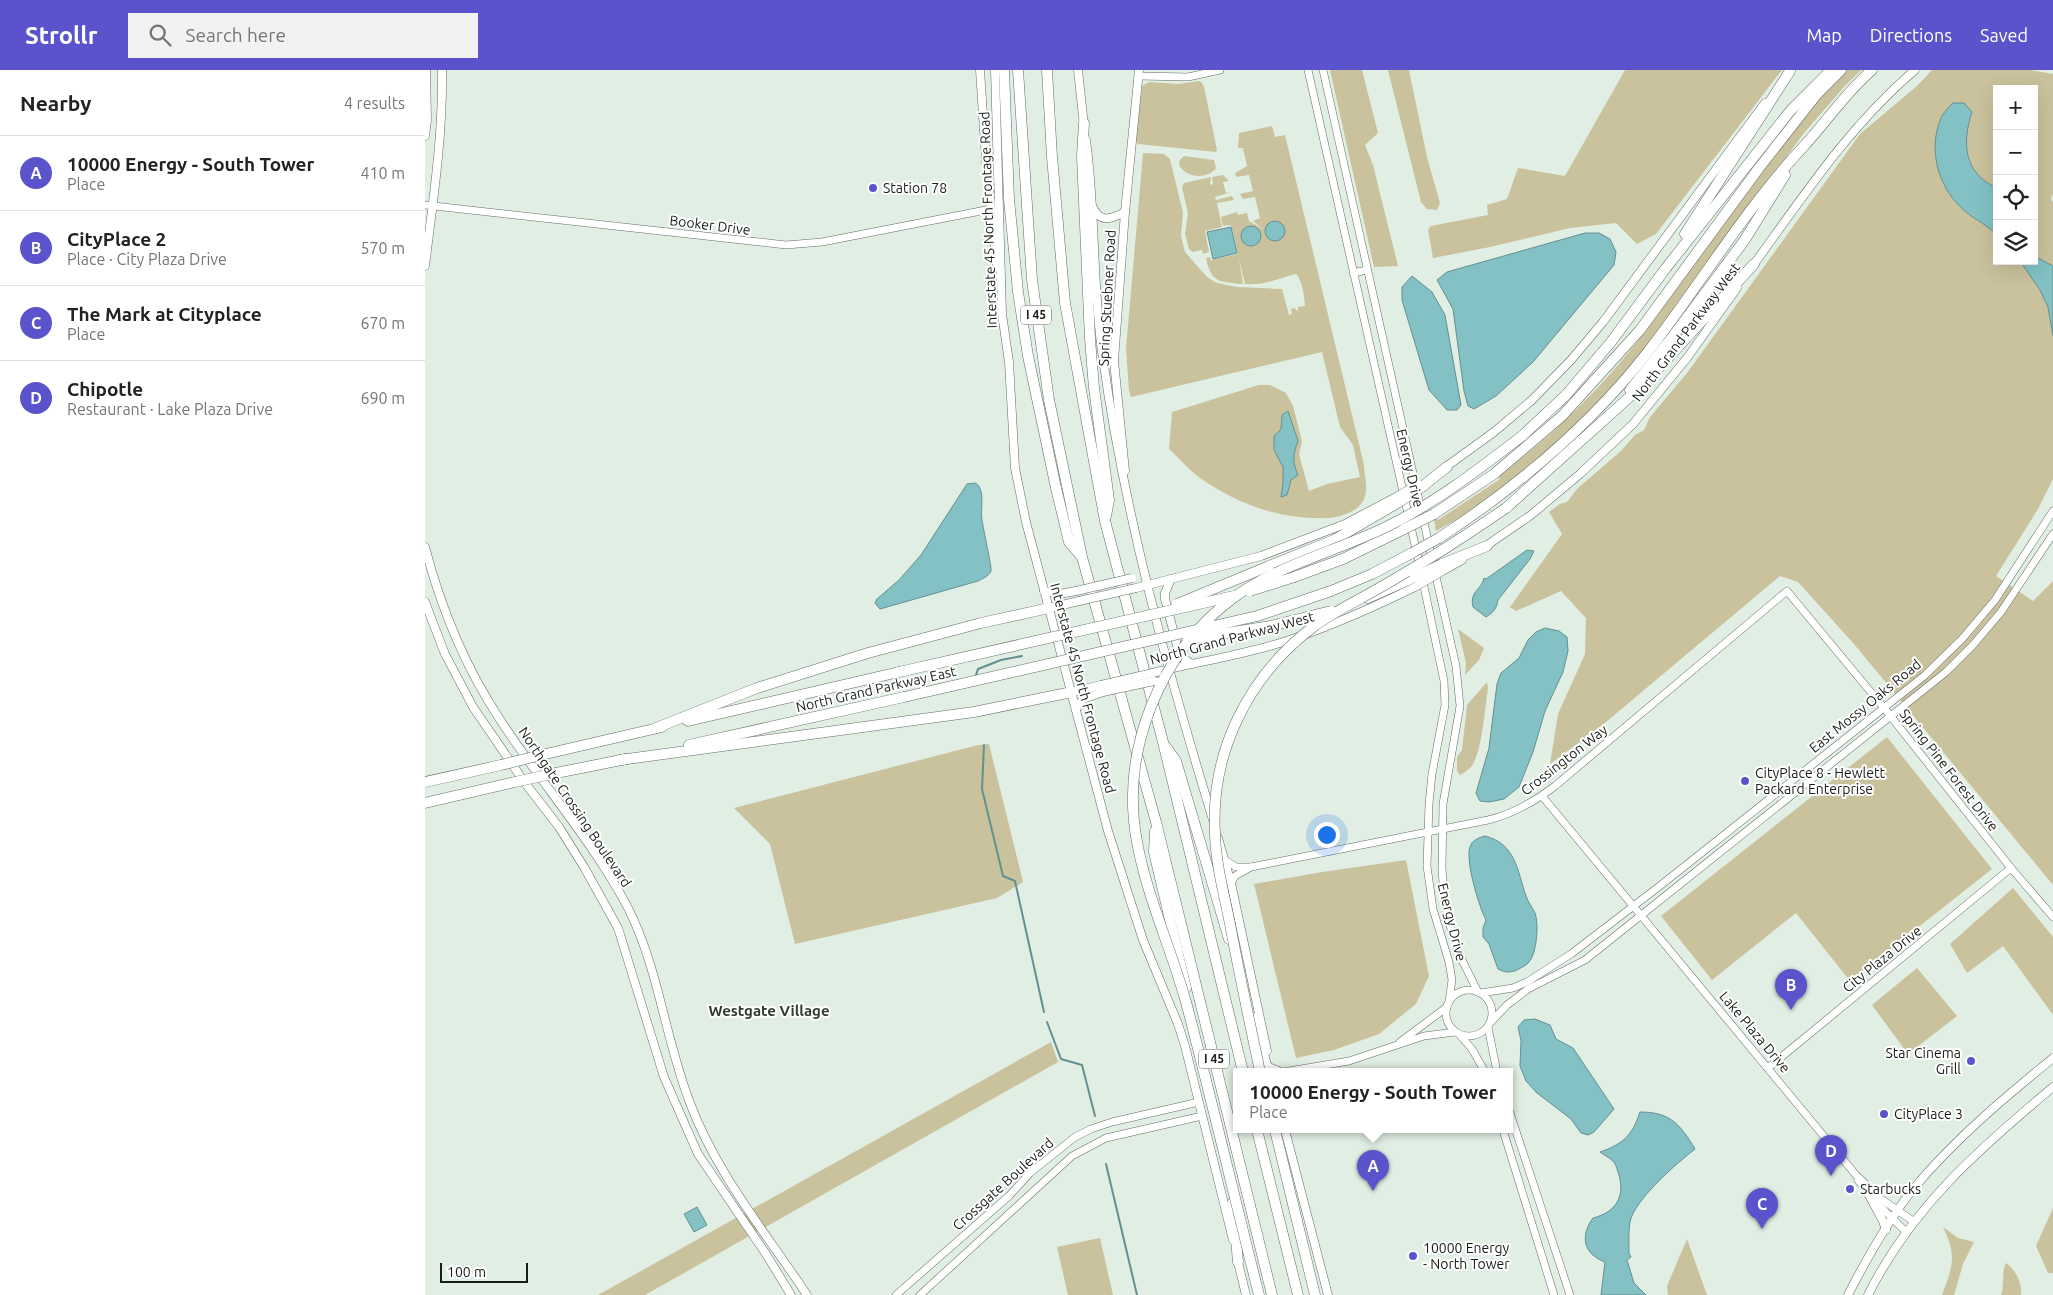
<!DOCTYPE html>
<html lang="en">
<head>
<meta charset="utf-8">
<style>
	:root { --surface:#fff; --page:#f2f2f2; --text:#222; --muted:#767676; --line:#e0e0e0; --accent:#5a53cb }
	body { margin:0; font-family:Ubuntu,sans-serif; background:var(--page); color:var(--text) }
	.controls { position:absolute; right:15px; top:15px; display:grid; overflow:hidden; border-radius:0px; box-shadow:0 5px 20px #0002 }
	.controls button { width:45px; height:45px; display:grid; place-items:center; padding:0; border:0; border-bottom:1px solid var(--line); background:var(--surface); color:var(--text); font:25px sans-serif }
	.scale { position:absolute; left:15px; bottom:12px; width:88px; box-sizing:border-box; padding-left:5px; border:2px solid #191d19; border-top:0; font-size:14px; line-height:18px; white-space:nowrap; color:#191d19; -webkit-text-stroke:4px #fff; paint-order:stroke }
	.you { position:absolute; left:901px; top:764px; width:18px; height:18px; margin:-12px; border:4px solid #fff; border-radius:50%; background:#1a73e8; box-shadow:0 0 0 8px #1a73e833 }
	.badge { display:grid; place-items:center; width:32px; height:32px; border-radius:50%; background:var(--accent); color:#fff; font-size:16px; font-weight:700 }
	.pin { position:absolute; translate:-50% -41px; filter:drop-shadow(0 1px 2px #0008) }
	.pin::after { content:''; position:absolute; top:26px; width:18px; height:15px; background:inherit; clip-path:polygon(0 0,100% 0,50% 100%) }
	.popup { position:absolute; left:808px; top:998px; width:280px; height:65px; box-sizing:border-box; display:grid; place-content:center; border-radius:0px; background:var(--surface); filter:drop-shadow(0 1px 4px #0005); font-size:16px; white-space:nowrap; color:var(--muted) }
	.popup b { font-size:19px; color:var(--text) }
	.popup::after { content:''; position:absolute; left:50%; top:100%; margin-left:-10px; border:10px solid transparent; border-top-color:var(--surface) }
	.list { margin:0; padding:0; list-style:none }
	h2 { display:flex; justify-content:space-between; align-items:center; height:65px; margin:0; padding:0 20px; font-size:21px }
	h2 small { font-size:16px; font-weight:400; color:var(--muted) }
	.list li { display:grid; grid-template-columns:32px 1fr auto; gap:15px; align-items:center; box-sizing:border-box; height:75px; padding:0 20px; border-top:1px solid var(--line) }
	.list b { display:block; font-size:19px; white-space:nowrap }
	.list p { margin:0; font-size:16px; white-space:nowrap; color:var(--muted) }
	.list em { font-size:16px; font-style:normal; color:var(--muted) }
	.icon { flex:none; width:28px; height:28px; fill:none; stroke:currentColor; stroke-width:2; stroke-linecap:round; stroke-linejoin:round }
	.map { position:relative; flex:none; width:1628px; height:1225px; overflow:hidden }
	header { display:flex; align-items:center; gap:30px; box-sizing:border-box; height:70px; padding:0 25px; background:var(--accent); color:#fff }
	header strong { font-size:24px }
	nav { display:flex; gap:28px; margin-inline-start:auto; font-size:18px }
	.search { width:350px; height:45px; background:var(--page); display:flex; align-items:center; gap:12px; box-sizing:border-box; padding:0 18px; border-radius:0px; color:var(--muted); font-size:19px }
	main { display:flex }
	aside { flex:1; background:var(--surface) }
	.map>svg:first-child { display:block }
	.green { fill:#cac29d; fill-rule:evenodd }
	.water { fill:#83c1c5; stroke:#639091 }
	.lines { fill:none; stroke-linecap:round; stroke-linejoin:round }
	.stream { stroke:#639091; stroke-width:2 }
	.tertiary-casing { stroke:#626d63; stroke-width:8 }
	.secondary-casing { stroke:#626d63; stroke-width:9 }
	.motorway-casing { stroke:#626d63; stroke-width:11 }
	.tertiary { stroke:#fff; stroke-width:7 }
	.secondary { stroke:#fff; stroke-width:8 }
	.motorway { stroke:#fff; stroke-width:10 }
	.secondary-bridge-casing { stroke:#626d63; stroke-width:9; stroke-linecap:butt }
	.motorway-bridge-casing { stroke:#626d63; stroke-width:11; stroke-linecap:butt }
	.secondary-bridge { stroke:#fff; stroke-width:8 }
	.motorway-bridge { stroke:#fff; stroke-width:10 }
	.poi-dot { fill:#5a53cb; stroke:#fff; stroke-width:2 }
	.labels { text-anchor:middle; stroke-width:4; stroke-linejoin:round; paint-order:stroke }
	.shield { fill:#fff; stroke:#5e615e; stroke-width:1 }
	.shield-label { font-size:12px; font-weight:bold; fill:#191d19 }
	.poi-label { font-size:14px; fill:#191d19; stroke:#fff; text-anchor:start }
	.street-label { font-size:14px; fill:#191d19; stroke:#fff }
	.neighbourhood-label { font-size:15px; font-weight:bold; fill:#313b32; stroke:#fff }
</style>
</head>
<body>
<header>
<strong>Strollr</strong>
<div class="search"><svg class="icon" aria-label="search" viewBox="0 0 24 24"><circle cx="10" cy="10" r="6"/><path d="M15 15l6 6"/></svg>Search here</div>
<nav><a>Map</a><a>Directions</a><a>Saved</a></nav>
</header>
<main>
<aside>
<h2>Nearby<small>4 results</small></h2>
<ul class="list">
<li><span class="badge">A</span><div><b>10000 Energy - South Tower</b><p>Place</p></div><em>410 m</em></li>
<li><span class="badge">B</span><div><b>CityPlace 2</b><p>Place · City Plaza Drive</p></div><em>570 m</em></li>
<li><span class="badge">C</span><div><b>The Mark at Cityplace</b><p>Place</p></div><em>670 m</em></li>
<li><span class="badge">D</span><div><b>Chipotle</b><p>Restaurant · Lake Plaza Drive</p></div><em>690 m</em></li>
</ul>
</aside>
<div class="map">
<svg width="1628" height="1225" viewBox="0 0 1628 1225">
	<rect width="100%" height="100%" fill="#e1eee3"/>
	<g class="green">
		<polygon points="905,0 937,0 953,63 940,75 948,95 973,196 949,197"/>
		<polygon points="963,0 984,0 1002,87 1015,133 1012,140 1002,139 996,132"/>
		<polygon points="1200,0 1357,0 1231,164 1212,174 1191,153 1145,158 1065,177 1008,188 1003,160 1006,156 1063,145 1062,135 1082,129 1093,98 1140,106"/>
		<path d="M1421 0H1436L1419 17 1379 63 1239 254 1212 289 1167 340 1114 389 1045 442 1011 461 1009 450 1012 448 1013 450 1075 409 1074 406C1120 371 1161 333 1198 289 1217 267 1234 243 1251 219 1305 145 1357 67 1421 0Z"/>
		<path d="M1507 0H1605L1628 4V124L1626 129 1628 132V409L1613 439 1571 506 1608 531 1628 511V815L1429 574 1373 512 1355 506 1175 657 1125 694 1133 644 1160 584 1161 548 1136 521 1091 541 1085 537 1137 464 1124 442 1135 434 1142 432 1153 418 1196 381 1210 365 1219 360 1225 347 1262 303 1435 64 1492 16ZM1572 19H1609V191H1572Z"/>
		<polygon points="774,11 777,13 779,17 792,80 791,82 713,74 711,70 717,16 724,12 753,14"/>
		<path d="M847 56 850 67 860 65 939 395C939 404 943 417 940 426 937 440 917 447 904 448 856 450 814 435 775 408 764 400 754 388 744 379L747 342 834 315H845L861 323 868 336 877 371 874 384 884 421 902 414 935 407 928 375 915 357 897 282 706 327 704 321 701 279 718 83 739 84 745 89 758 143 756 166 760 182 782 207 792 213 812 217 857 219 864 245 867 244 866 239 870 238 871 241 873 240V237L880 236C880 229 877 209 871 204 853 208 839 216 820 214L814 189 818 214C795 212 786 213 781 188L785 187 786 190 813 184 806 155 798 156 796 147 812 142 813 145 822 143 824 151 838 159 828 151 835 148 830 127 818 129 815 124 828 121 824 105 811 107 810 103 822 96 818 78H813L814 63ZM822 157 834 160 836 166 834 172 829 176 823 175 817 169 818 162Z"/>
		<path d="M759 86 789 90 791 98C782 110 761 108 754 95L755 90Z"/>
		<polygon points="798,105 804,111 798,112 801,123 807,122 790,127 791,130 807,126 809,130 792,133 797,157 780,161 784,182 778,184 777,180 768,182 764,179 760,164 763,144 757,117 759,113 786,107 785,115 788,114 787,107"/>
		<polygon points="1033,559 1059,578 1054,590 1040,605 1041,593"/>
		<path d="M1062 612 1063 618C1060 636 1057 686 1045 698 1042 701 1038 703 1035 705L1032 701V687L1037 680 1042 635Z"/>
		<polygon points="1462,667 1567,799 1425,911 1371,843 1287,910 1236,846"/>
		<polygon points="564,674 598,812 572,828 370,874 345,774 309,738 553,675"/>
		<polygon points="981,790 1004,906 991,934 954,964 909,980 871,988 829,814 897,802"/>
		<polygon points="1588,818 1628,867 1628,945 1578,876 1542,903 1525,874"/>
		<polygon points="1492,898 1532,946 1483,984 1447,935"/>
		<polygon points="626,972 633,992 220,1225 173,1225"/>
		<polygon points="1628,1138 1628,1203 1623,1203 1611,1176"/>
		<path d="M1518 1157 1533 1168 1549 1172 1538 1194 1529 1225H1517C1528 1195 1532 1186 1518 1157Z"/>
		<polygon points="675,1168 688,1225 643,1225 632,1177"/>
		<polygon points="1262,1169 1282,1225 1243,1225 1242,1216"/>
		<path d="M1581 1193C1591 1200 1597 1213 1596 1225H1576C1580 1214 1576 1203 1581 1193Z"/>
	</g>
	<g class="water">
		<path d="M1528 33H1539L1547 42C1537 72 1538 103 1572 118V165C1562 155 1551 150 1541 142 1514 120 1502 81 1516 48 1518 43 1524 37 1528 33Z"/>
		<circle cx="850" cy="161" r="10"/>
		<circle cx="826" cy="166" r="10"/>
		<polygon points="806,157 812,183 788,189 782,162"/>
		<polygon points="1160,163 1174,163 1185,169 1191,182 1189,195 1108,292 1071,326 1049,339 1043,336 1039,321 1028,239 1012,210 1022,202"/>
		<polygon points="1609,186 1628,196 1628,266 1623,237 1615,220 1595,191 1609,191"/>
		<polygon points="987,206 1007,222 1020,245 1036,335 1032,340 1022,340 1004,320 977,230 977,217"/>
		<path d="M863 341 873 371C868 384 867 392 873 405L866 410 862 425 856 427 858 413V397L849 380V366L856 359 857 345Z"/>
		<path d="M550 413C561 418 555 440 557 450 558 458 567 498 566 501 564 506 557 509 553 511L455 539 450 533 452 529 474 510 496 485 542 414Z"/>
		<path d="M1102 480 1109 481 1105 489 1073 530C1072 538 1068 543 1061 547L1048 537C1044 521 1057 520 1059 508L1061 509Z"/>
		<polygon points="1120,558 1134,561 1142,567 1143,581 1138,602 1120,641 1108,682 1094,717 1079,729 1064,732 1055,731 1051,723 1064,678 1072,614 1076,603 1094,588 1103,570 1111,562"/>
		<path d="M1060 766C1091 774 1092 800 1101 826 1103 832 1107 837 1110 843 1114 854 1112 883 1104 892 1102 895 1097 897 1094 899 1087 903 1080 903 1073 899L1064 874 1058 867V858L1061 850C1054 837 1040 790 1045 777 1047 770 1053 768 1060 766Z"/>
		<polygon points="1110,949 1125,955 1131,969 1148,978 1189,1039 1169,1062 1163,1065 1156,1063 1146,1049 1112,1023 1101,1011 1095,996 1096,971 1093,957 1099,950"/>
		<path d="M1215 1042C1245 1042 1255 1054 1270 1079 1251 1094 1215 1125 1206 1148 1203 1158 1204 1173 1204 1183L1206 1187 1202 1190 1209 1213 1221 1225H1176L1180 1192C1158 1184 1155 1166 1168 1148 1192 1142 1201 1125 1193 1102 1192 1099 1191 1094 1188 1091 1185 1088 1179 1085 1175 1082 1198 1074 1207 1066 1215 1042Z"/>
		<polygon points="272,1137 282,1155 269,1162 259,1144"/>
	</g>
	<g class="lines">
		<g class="stream">
			<polyline points="550,608 553,599 576,590 597,586"/>
			<polyline points="559,675 557,719 578,806 590,811 619,942"/>
			<polyline points="622,952 636,989 657,995 670,1046"/>
			<polyline points="681,1094 712,1225"/>
		</g>
		<g class="tertiary-casing">
			<g id="tertiary">
				<polyline points="883,0 995,497"/>
				<polyline points="898,0 1031,596 1035,636 1018,734 1017,798 1019,830 1026,859 1036,888 1053,922"/>
				<polyline points="714,6 763,7 795,0"/>
				<polyline points="0,135 361,175 397,172 566,139"/>
				<polyline points="928,203 942,200"/>
				<polyline points="997,507 1019,611 1020,635 1007,704 1004,734 1002,796 1008,839 1024,892 1027,910 1024,932"/>
				<polyline points="1117,726 1431,1105 1456,1129 1488,1151"/>
				<polyline points="800,790 811,797 826,797"/>
				<path d="M806 813 810 806 826 797 1063 750C1088 744 1109 732 1130 716L1362 521 1459 638 1586 798 1628 847"/>
				<circle cx="1044" cy="943" r="23"/>
				<polyline points="1056,923 1088,918 1102,912 1146,884 1236,815 1499,606 1537,569 1570,530 1628,441"/>
				<polyline points="1066,952 1082,935 1103,919 1160,890 1521,602 1548,575 1576,542 1628,464"/>
				<polyline points="1063,957 1072,1002"/>
				<polyline points="1034,964 1047,979 1060,1002"/>
				<polyline points="975,972 1022,937"/>
				<polyline points="845,997 857,1002"/>
				<polyline points="1343,998 1586,798"/>
				<polyline points="858,1002 924,991 999,966 1030,962"/>
				<polyline points="1084,1040 1145,1225"/>
				<polyline points="1078,1060 1129,1225"/>
				<polyline points="1433,1110 1444,1125 1481,1162"/>
				<polyline points="471,1225 584,1126 605,1103 650,1067 666,1059 687,1052 774,1032"/>
				<polyline points="495,1225 647,1086 681,1068 777,1046"/>
			</g>
		</g>
		<g class="secondary-casing">
			<g id="secondary">
				<polyline points="555,0 561,90 572,195"/>
				<polyline points="570,0 577,244 584,292 590,398 601,452 683,761 718,870 753,954 760,976 808,1170"/>
				<polyline points="653,0 659,56"/>
				<polyline points="0,66 2,50 1,0"/>
				<path d="M661 70C671 143 667 217 678 289 700 446 742 599 788 750"/>
				<path d="M667 136C675 153 684 150 700 142"/>
				<path d="M0 196C8 131 18 66 17 0"/>
				<path d="M1327 197C1377 128 1425 55 1490 0"/>
				<polyline points="1018,399 1069,362 1107,330 1146,290 1178,252 1340,33"/>
				<polyline points="700,401 689,291 700,142 714,0"/>
				<path d="M0 477C16 538 39 595 74 648 115 712 167 770 203 838 234 899 240 969 265 1033 291 1103 341 1163 382 1225"/>
				<polyline points="1058,478 1106,445 1155,404 1208,354 1262,288 1312,218"/>
				<polyline points="1019,500 1037,490"/>
				<polyline points="746,509 740,523 740,529 754,583 756,587 767,594"/>
				<polyline points="711,518 836,486 920,454 973,426"/>
				<polyline points="619,521 634,524 651,521"/>
				<polyline points="0,532 20,584 48,637 100,713 134,757 159,797 193,858 239,1007 273,1084 341,1184 366,1225"/>
				<polyline points="624,538 654,531"/>
				<path d="M732 602C773 592 815 585 855 573 903 558 947 538 992 516"/>
				<polyline points="647,622 676,615"/>
				<polyline points="651,639 658,629 678,622"/>
				<polyline points="793,768 806,813 842,981"/>
				<polyline points="860,1060 903,1225"/>
				<polyline points="1444,1125 1458,1151 1461,1160"/>
				<polyline points="812,1188 821,1225"/>
				<path d="M1423 1225C1442 1188 1463 1150 1489 1118 1530 1069 1579 1028 1628 988"/>
				<path d="M1443 1225C1487 1137 1554 1079 1628 1017"/>
			</g>
		</g>
		<g class="motorway-casing">
			<g id="motorway">
				<polyline points="579,0 584,129 593,222 603,286 631,418 644,472 656,486"/>
				<polyline points="593,0 607,210 624,330 657,487 731,752 847,1225"/>
				<polyline points="622,0 627,87 640,233 680,451 738,672 818,1002"/>
				<polyline points="659,53 657,86 665,269 669,318 684,430 681,446"/>
				<polyline points="1260,164 1365,1"/>
				<polyline points="1205,320 1248,266 1319,171 1360,105"/>
				<polyline points="1097,366 1141,325 1186,272 1241,198 1366,40 1406,0"/>
				<polyline points="998,416 1022,397"/>
				<polyline points="1081,438 1219,314 1329,194"/>
				<polyline points="1009,444 1069,404 1137,346 1215,260 1334,98 1392,24 1416,0"/>
				<path d="M1014 468C1092 417 1164 357 1222 283 1275 215 1320 139 1379 76 1402 51 1421 22 1447 0"/>
				<polyline points="1017,494 1062,476"/>
				<polyline points="844,496 909,470 974,432"/>
				<polyline points="869,507 918,489 979,459"/>
				<polyline points="906,521 947,504 987,483"/>
				<polyline points="943,528 990,507"/>
				<polyline points="263,651 474,602"/>
				<polyline points="231,658 332,618 443,583 556,553 624,538"/>
				<polyline points="264,675 479,627"/>
				<polyline points="741,677 751,691 804,869"/>
				<polyline points="112,686 237,657"/>
				<polyline points="195,690 549,642 647,622"/>
				<polyline points="126,704 201,689"/>
				<polyline points="0,712 76,695"/>
				<polyline points="0,733 90,712"/>
				<polyline points="730,761 729,782 761,918"/>
				<polyline points="828,948 843,1002"/>
				<polyline points="832,1060 873,1225"/>
				<polyline points="850,1060 890,1225"/>
				<polyline points="808,1132 813,1192"/>
				<polyline points="824,1185 834,1225"/>
			</g>
		</g>
		<use href="#tertiary" class="tertiary"/>
		<use href="#secondary" class="secondary"/>
		<use href="#motorway" class="motorway"/>
		<g class="secondary-bridge-casing">
			<g id="secondary-bridge">
				<polyline points="973,426 993,414"/>
				<polyline points="992,516 1019,500"/>
				<polyline points="651,521 707,508"/>
				<polyline points="654,531 711,518"/>
				<polyline points="676,615 732,602"/>
				<polyline points="678,622 729,611 734,612"/>
			</g>
		</g>
		<g class="motorway-bridge-casing">
			<g id="motorway-bridge">
				<polyline points="974,432 998,416"/>
				<polyline points="979,459 1009,444"/>
				<polyline points="987,483 1014,468"/>
				<polyline points="990,507 1017,494"/>
				<polyline points="825,521 869,507"/>
				<polyline points="752,534 844,496"/>
				<polyline points="763,569 846,556 906,541"/>
				<polyline points="474,602 809,526"/>
				<polyline points="479,627 832,546 906,521"/>
				<polyline points="76,695 112,686"/>
				<polyline points="90,712 126,704"/>
				<path d="M835 1002C825 953 814 903 805 854 799 824 791 795 790 764 785 683 823 606 888 557 911 540 938 528 963 513 1003 490 1042 465 1081 438"/>
				<path d="M824 1185C803 1100 783 1016 761 932 746 878 722 827 712 772 695 682 734 583 808 528 853 495 909 482 959 458 1009 434 1054 399 1097 366"/>
			</g>
		</g>
		<use href="#secondary-bridge" class="secondary-bridge"/>
		<use href="#motorway-bridge" class="motorway-bridge"/>
	</g>
	<g class="poi-dot">
		<circle cx="448" cy="118" r="5"/>
		<circle cx="1320" cy="711" r="5"/>
		<circle cx="1546" cy="991" r="5"/>
		<circle cx="1459" cy="1044" r="5"/>
		<circle cx="1425" cy="1119" r="5"/>
		<circle cx="988" cy="1186" r="5"/>
	</g>
	<g class="labels">
		<g class="shield">
			<rect x="596" y="235.5" width="30" height="19" rx="4"/>
			<rect x="774" y="979.5" width="30" height="19" rx="4"/>
		</g>
		<g class="shield-label">
			<text x="611" y="249">I 45</text>
			<text x="789" y="993">I 45</text>
		</g>
		<g class="poi-label">
			<text x="458" y="123">Station 78</text>
			<text x="1330" y="708">CityPlace 8 - Hewlett<tspan x="1330" dy="16">Packard Enterprise</tspan></text>
			<text x="1536" y="988" text-anchor="end">Star Cinema<tspan x="1536" dy="16">Grill</tspan></text>
			<text x="1469" y="1049">CityPlace 3</text>
			<text x="1435" y="1124">Starbucks</text>
			<text x="998" y="1183">10000 Energy<tspan x="998" dy="16">- North Tower</tspan></text>
		</g>
		<g class="street-label">
			<text transform="translate(563 150) rotate(-92)" y="5">Interstate 45 North Frontage Road</text>
			<text transform="translate(285 155) rotate(7)" y="5">Booker Drive</text>
			<text transform="translate(682 228) rotate(-87)" y="5">Spring Stuebner Road</text>
			<text transform="translate(1261 262) rotate(-53)" y="5">North Grand Parkway West</text>
			<text transform="translate(985 398) rotate(77)" y="5">Energy Drive</text>
			<text transform="translate(807 568) rotate(-15)" y="5">North Grand Parkway West</text>
			<text transform="translate(658 618) rotate(75)" y="5">Interstate 45 North Frontage Road</text>
			<text transform="translate(451 619) rotate(-13)" y="5">North Grand Parkway East</text>
			<text transform="translate(1440 636) rotate(-39)" y="5">East Mossy Oaks Road</text>
			<text transform="translate(1139 690) rotate(-38)" y="5">Crossington Way</text>
			<text transform="translate(1524 700) rotate(52)" y="5">Spring Pine Forest Drive</text>
			<text transform="translate(150 737) rotate(56)" y="5">Northgate Crossing Boulevard</text>
			<text transform="translate(1027 852) rotate(76)" y="5">Energy Drive</text>
			<text transform="translate(1457 889) rotate(-39)" y="5">City Plaza Drive</text>
			<text transform="translate(1330 962) rotate(50)" y="5">Lake Plaza Drive</text>
			<text transform="translate(578 1114) rotate(-42)" y="5">Crossgate Boulevard</text>
		</g>
		<g class="neighbourhood-label">
			<text x="344" y="946">Westgate Village</text>
		</g>
	</g>
</svg>
<div class="controls">
<button>+</button>
<button>−</button>
<button><svg class="icon" aria-label="locate" viewBox="0 0 24 24"><circle cx="12" cy="12" r="6"/><path d="M12 2v4M12 18v4M2 12h4M18 12h4"/></svg></button>
<button><svg class="icon" aria-label="layers" viewBox="0 0 24 24"><path d="M12 4l9 5-9 5-9-5zM3 14l9 5 9-5"/></svg></button>
</div>
<div class="scale">100 m</div>
<div class="you"></div>
<div class="pin badge" style="left:948px;top:1121px">A</div>
<div class="popup"><b>10000 Energy - South Tower</b>Place</div>
<div class="pin badge" style="left:1366px;top:940px">B</div>
<div class="pin badge" style="left:1337px;top:1159px">C</div>
<div class="pin badge" style="left:1406px;top:1106px">D</div>
</div>
</main>
</body>
</html>
